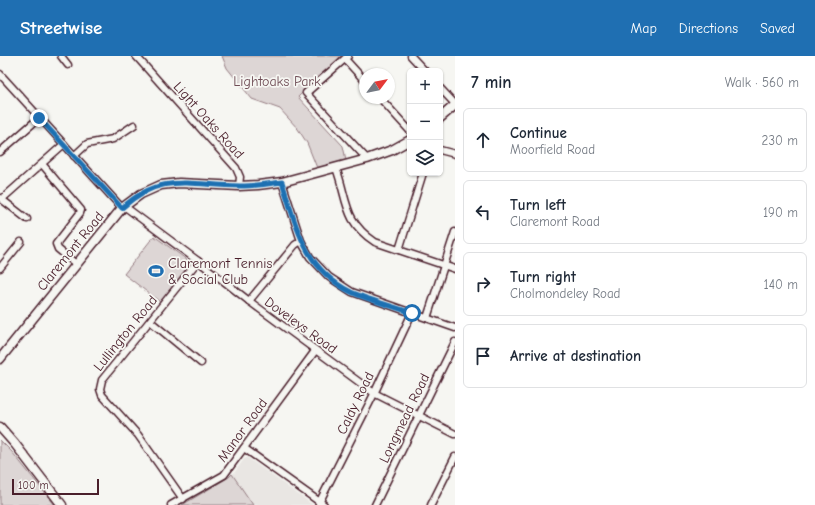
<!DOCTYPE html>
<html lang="en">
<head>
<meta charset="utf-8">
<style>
	:root { --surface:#fff; --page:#f2f2f3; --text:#1f2937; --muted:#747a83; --line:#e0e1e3; --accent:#1f6fb2 }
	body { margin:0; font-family:"Comic Neue",sans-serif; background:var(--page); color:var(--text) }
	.controls { position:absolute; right:12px; top:12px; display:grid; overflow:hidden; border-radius:6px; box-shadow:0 1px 3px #0004 }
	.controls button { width:36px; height:36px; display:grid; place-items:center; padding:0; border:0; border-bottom:1px solid var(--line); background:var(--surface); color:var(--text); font:20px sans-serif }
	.compass { position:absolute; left:359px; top:12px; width:36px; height:36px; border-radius:50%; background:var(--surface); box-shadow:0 1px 3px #0004; rotate:58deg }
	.scale { position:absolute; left:12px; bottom:10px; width:87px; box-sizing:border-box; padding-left:4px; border:2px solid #4a1f2b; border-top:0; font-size:11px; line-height:14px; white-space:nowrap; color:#4a1f2b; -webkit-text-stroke:3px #f6f6f2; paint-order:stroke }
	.stop { position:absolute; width:12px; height:12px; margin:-9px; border:3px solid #1f6fb2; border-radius:50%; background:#fff }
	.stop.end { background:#1f6fb2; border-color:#fff; box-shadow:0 1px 4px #0008 }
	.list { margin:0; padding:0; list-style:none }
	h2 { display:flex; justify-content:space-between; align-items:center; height:52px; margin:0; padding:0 16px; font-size:17px }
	h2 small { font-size:13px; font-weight:400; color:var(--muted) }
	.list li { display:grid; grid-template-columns:26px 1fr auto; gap:12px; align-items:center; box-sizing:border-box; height:64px; margin:0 8px 8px; padding:0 8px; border:1px solid var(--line); border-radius:6px }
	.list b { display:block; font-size:15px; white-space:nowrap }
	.list p { margin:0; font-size:13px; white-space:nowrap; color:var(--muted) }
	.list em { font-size:13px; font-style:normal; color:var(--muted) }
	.icon { flex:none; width:22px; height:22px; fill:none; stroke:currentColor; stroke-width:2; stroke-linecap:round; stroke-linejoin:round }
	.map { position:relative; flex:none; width:455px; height:449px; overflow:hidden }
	header { display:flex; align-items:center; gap:24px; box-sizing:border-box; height:56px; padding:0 20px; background:var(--accent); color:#fff }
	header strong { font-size:19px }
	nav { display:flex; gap:22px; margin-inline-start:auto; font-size:14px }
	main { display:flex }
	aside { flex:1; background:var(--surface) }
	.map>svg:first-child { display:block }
	.built { fill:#e9e6e3 }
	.green { fill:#ddd6d5; stroke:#947a80 }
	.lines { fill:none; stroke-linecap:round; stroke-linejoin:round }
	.minor-casing { stroke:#4a1f2b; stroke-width:9 }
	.major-casing { stroke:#4a1f2b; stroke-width:11 }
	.minor { stroke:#f6f6f2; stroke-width:6 }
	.major { stroke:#f6f6f2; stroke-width:8 }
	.route { stroke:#1f6fb2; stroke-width:5 }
	.labels { text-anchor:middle; stroke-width:3.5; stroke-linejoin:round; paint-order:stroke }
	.park-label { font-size:14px; fill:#6f4d56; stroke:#f6f6f2 }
	.street-label { font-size:14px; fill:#4a1f2b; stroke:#f6f6f2 }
	.poi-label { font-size:14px; fill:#4a1f2b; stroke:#f6f6f2; text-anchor:start }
</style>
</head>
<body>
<header>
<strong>Streetwise</strong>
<nav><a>Map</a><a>Directions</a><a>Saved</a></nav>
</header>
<main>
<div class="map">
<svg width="455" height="449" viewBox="0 0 455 449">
	<rect width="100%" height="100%" fill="#f6f6f2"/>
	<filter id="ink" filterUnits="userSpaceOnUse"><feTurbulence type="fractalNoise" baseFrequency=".025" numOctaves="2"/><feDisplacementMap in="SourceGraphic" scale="8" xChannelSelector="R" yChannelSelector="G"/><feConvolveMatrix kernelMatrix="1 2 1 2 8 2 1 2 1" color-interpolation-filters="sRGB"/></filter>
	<g filter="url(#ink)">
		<polygon class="built" points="247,402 248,402 313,449 182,449 229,421 234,417 244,403"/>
		<g class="green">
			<polygon points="222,0 341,0 298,41 343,90 346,104 317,112 307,87 298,73 280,53 252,43 227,12"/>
			<polygon points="154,180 186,203 188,207 186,213 160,246 124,218"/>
			<polygon points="0,384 12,396 55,449 0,449"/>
			<polygon points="232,418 253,449 182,449 229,421"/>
		</g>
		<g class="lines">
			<g class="minor-casing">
				<g id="minor">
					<polyline points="61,0 68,9"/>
					<polyline points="136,0 236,112 240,121 239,130"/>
					<polyline points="348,0 306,37 367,103"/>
					<polyline points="411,0 425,15"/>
					<polyline points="345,3 365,25"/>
					<polyline points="0,18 122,152"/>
					<polyline points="440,32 455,48"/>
					<polyline points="380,42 410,75"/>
					<polyline points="440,94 455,98"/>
					<polyline points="0,96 39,62"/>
					<polyline points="74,100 87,88 113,83 134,69"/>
					<polyline points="42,108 81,154 80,157 56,188 58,193 76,208"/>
					<path d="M336 112C348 144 343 165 375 186L455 213"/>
					<polyline points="282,126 301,185 310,201 329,221 352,236 455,272"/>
					<polyline points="0,142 27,163"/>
					<polyline points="2,143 64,88"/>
					<polyline points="124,150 198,205 249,245 374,337 455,378"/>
					<polyline points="399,194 423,117"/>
					<polyline points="0,212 21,186"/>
					<polyline points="249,245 295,189 301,185"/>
					<polyline points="427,262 455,176"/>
					<polyline points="150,265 201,307"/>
					<polyline points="244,392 324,449"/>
					<polyline points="183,443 138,379 102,339 100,333 102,324 198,205"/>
					<polyline points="319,447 373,340 412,257"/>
					<polyline points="171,449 224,419 315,295"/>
					<polyline points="375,449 455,286"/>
					<polyline points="431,449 455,401"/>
				</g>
			</g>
			<g class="major-casing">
				<g id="major">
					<polyline points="440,62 455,49"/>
					<polyline points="0,303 122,152 141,138 161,129 179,127 239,130 258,129 282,126 367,103 392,94 410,84"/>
					<polyline points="0,371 15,388 62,449"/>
				</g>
			</g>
			<use href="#minor" class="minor"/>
			<use href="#major" class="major"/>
		</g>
	</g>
	<g class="lines" filter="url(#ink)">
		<path class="route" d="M39 62 122 152C162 115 192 130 240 130 254 130 268 128 282 126 297 172 304 212 351 236 368 244 393 250 412 257"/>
	</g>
	<defs>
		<g id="stadium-bare" transform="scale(1.2)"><path d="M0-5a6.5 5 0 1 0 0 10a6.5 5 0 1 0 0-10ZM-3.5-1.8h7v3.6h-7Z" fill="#1f6fb2" stroke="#f6f6f2" stroke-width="2.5" paint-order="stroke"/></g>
	</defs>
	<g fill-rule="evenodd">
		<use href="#stadium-bare" x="156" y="215"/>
	</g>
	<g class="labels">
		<g class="park-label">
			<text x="277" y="30">Lightoaks Park</text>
		</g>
		<g class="street-label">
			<text transform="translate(209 64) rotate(48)" y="5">Light Oaks Road</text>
			<text transform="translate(70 195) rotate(-51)" y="5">Claremont Road</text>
			<text transform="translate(301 269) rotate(36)" y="5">Doveleys Road</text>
			<text transform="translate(125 277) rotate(-51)" y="5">Lullington Road</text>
			<text transform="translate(355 347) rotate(-64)" y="5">Caldy Road</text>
			<text transform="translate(404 362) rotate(-64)" y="5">Longmead Road</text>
			<text transform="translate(242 374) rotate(-54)" y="5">Manor Road</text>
		</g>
		<g class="poi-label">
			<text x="168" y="212">Claremont Tennis<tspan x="168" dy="16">&amp; Social Club</tspan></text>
		</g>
	</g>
</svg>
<div class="controls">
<button>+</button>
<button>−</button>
<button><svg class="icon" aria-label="layers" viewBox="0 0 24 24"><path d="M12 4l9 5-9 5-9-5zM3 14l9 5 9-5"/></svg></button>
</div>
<svg class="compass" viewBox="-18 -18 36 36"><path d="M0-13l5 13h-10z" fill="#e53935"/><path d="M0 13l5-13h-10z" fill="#747a83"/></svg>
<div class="scale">100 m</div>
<div class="stop" style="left:412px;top:257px"></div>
<div class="stop end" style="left:39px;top:62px"></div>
</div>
<aside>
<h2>7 min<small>Walk · 560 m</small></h2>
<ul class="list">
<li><svg class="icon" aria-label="ahead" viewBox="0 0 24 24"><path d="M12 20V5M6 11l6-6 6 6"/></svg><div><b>Continue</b><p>Moorfield Road</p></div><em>230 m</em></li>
<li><svg class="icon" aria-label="left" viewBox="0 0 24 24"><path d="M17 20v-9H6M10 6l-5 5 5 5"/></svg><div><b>Turn left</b><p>Claremont Road</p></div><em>190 m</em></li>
<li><svg class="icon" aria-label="right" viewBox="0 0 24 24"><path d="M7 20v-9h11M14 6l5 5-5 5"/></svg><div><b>Turn right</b><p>Cholmondeley Road</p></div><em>140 m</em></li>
<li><svg class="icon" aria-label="arrive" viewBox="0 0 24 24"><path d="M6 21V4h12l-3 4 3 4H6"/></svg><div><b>Arrive at destination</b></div></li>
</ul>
</aside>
</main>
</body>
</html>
